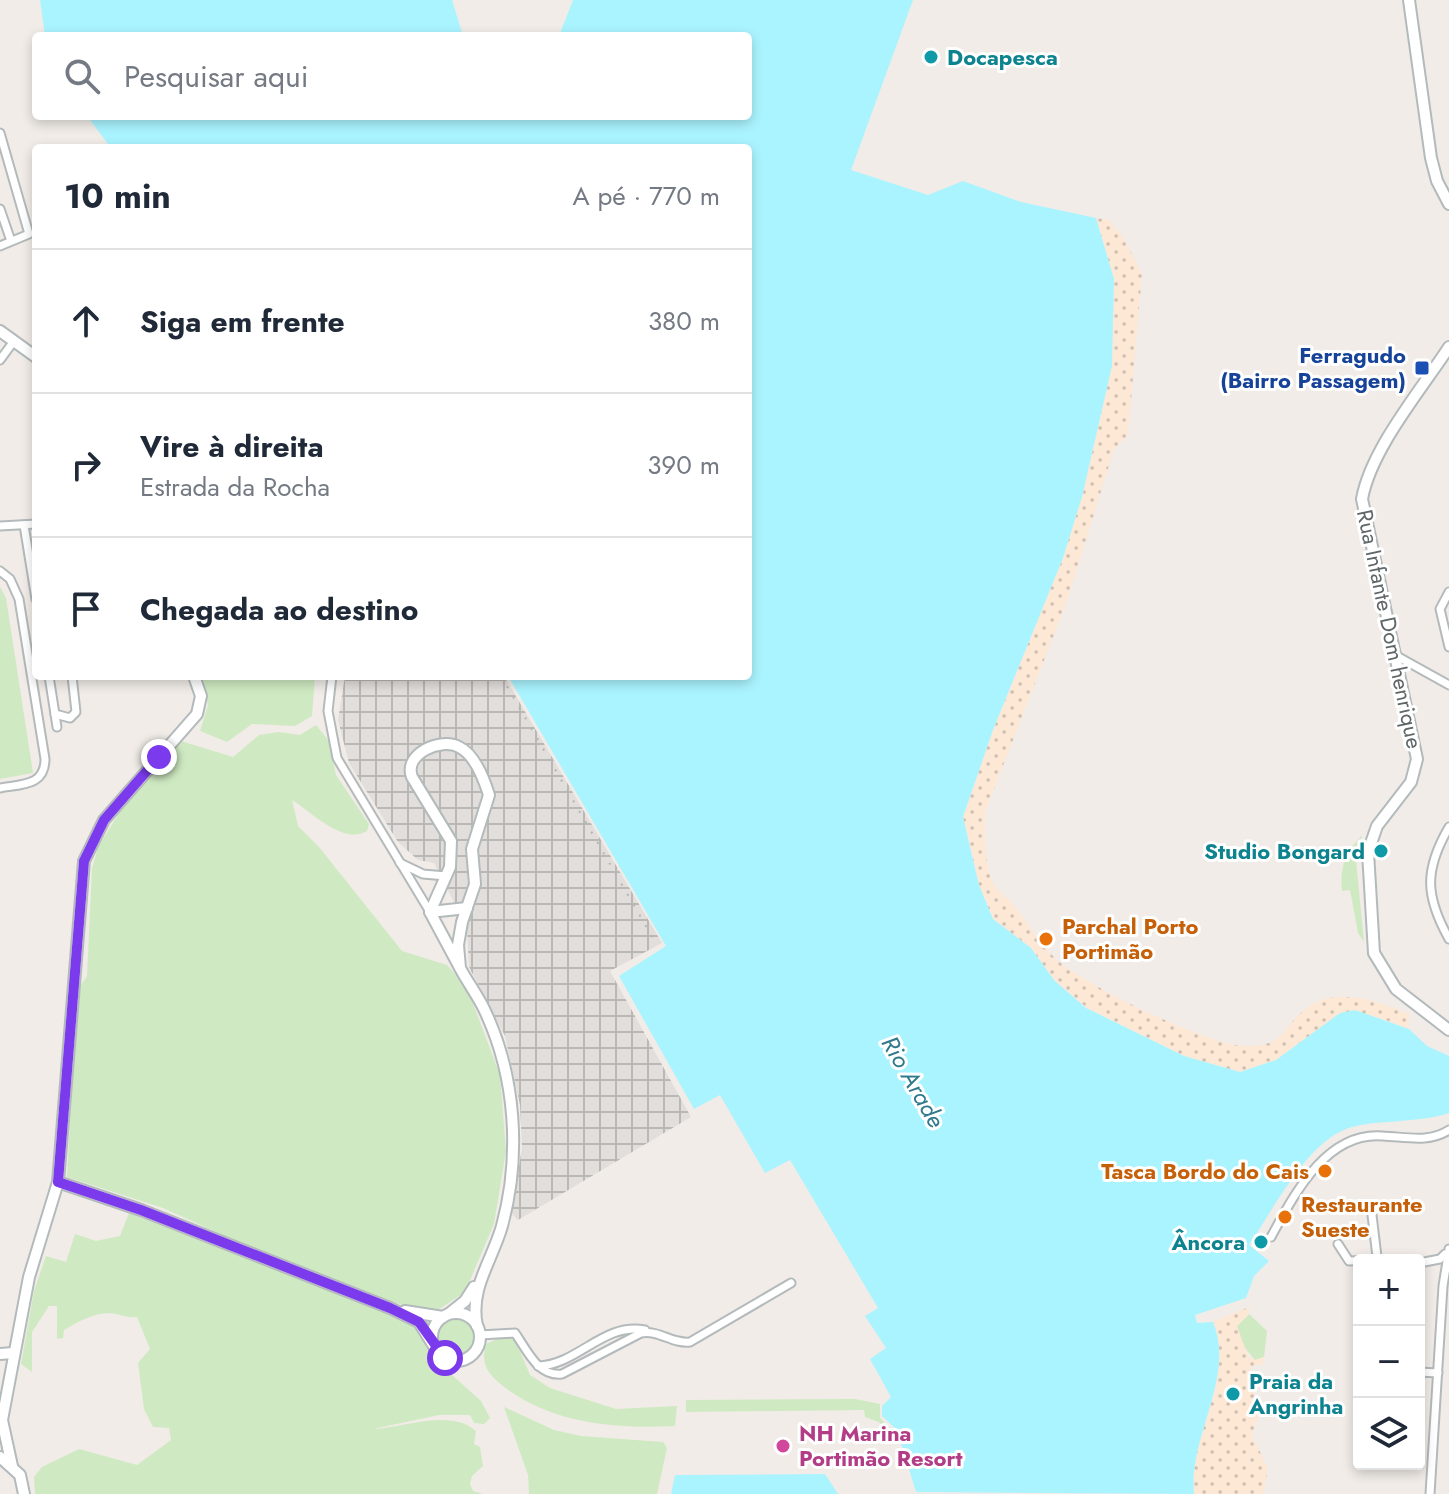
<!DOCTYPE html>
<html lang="pt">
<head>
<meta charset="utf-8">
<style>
	:root { --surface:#fff; --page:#f6f6f7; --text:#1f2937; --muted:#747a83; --line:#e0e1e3 }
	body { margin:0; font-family:Jost,sans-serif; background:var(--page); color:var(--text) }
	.controls { position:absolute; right:24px; bottom:24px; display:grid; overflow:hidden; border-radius:8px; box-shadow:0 4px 12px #0003 }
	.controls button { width:72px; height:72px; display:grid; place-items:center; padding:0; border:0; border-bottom:2px solid var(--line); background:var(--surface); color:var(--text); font:40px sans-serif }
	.stop { position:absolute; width:24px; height:24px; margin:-18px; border:6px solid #7c3aed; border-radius:50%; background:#fff }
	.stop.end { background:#7c3aed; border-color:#fff; box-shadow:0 2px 8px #0008 }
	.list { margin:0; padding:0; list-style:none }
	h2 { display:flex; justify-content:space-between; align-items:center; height:104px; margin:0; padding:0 32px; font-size:34px }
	h2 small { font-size:26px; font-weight:400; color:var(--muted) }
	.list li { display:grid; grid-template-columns:52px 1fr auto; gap:24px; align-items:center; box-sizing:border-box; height:144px; padding:0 32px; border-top:2px solid var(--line) }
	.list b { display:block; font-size:30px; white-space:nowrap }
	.list p { margin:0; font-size:26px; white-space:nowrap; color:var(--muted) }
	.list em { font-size:26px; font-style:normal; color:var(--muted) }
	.icon { flex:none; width:44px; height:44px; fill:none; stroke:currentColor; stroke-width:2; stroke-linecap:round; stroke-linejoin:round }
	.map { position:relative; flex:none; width:1449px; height:1494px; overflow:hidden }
	.search { position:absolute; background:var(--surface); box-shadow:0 4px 12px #0003; left:32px; top:32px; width:720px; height:88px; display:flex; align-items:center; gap:20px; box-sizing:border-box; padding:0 28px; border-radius:8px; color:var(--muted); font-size:30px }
	.panel { position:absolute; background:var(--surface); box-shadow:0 4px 12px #0003; left:32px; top:144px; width:720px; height:536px; border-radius:8px }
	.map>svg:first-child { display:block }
	.industrial { fill:url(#industrial-grid) }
	.green { fill:#cfeac2 }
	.sand { fill:url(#sand-dots) }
	.water { fill:#aaf4ff }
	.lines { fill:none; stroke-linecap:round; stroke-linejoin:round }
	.street-casing { stroke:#b4babc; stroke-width:11 }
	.secondary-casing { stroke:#b3babc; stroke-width:14 }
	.street { stroke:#fff; stroke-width:7 }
	.secondary { stroke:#fff; stroke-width:10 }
	.rail { stroke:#b4b5b6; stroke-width:2; stroke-dasharray:2 10; stroke-linecap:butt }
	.route { stroke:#7c3aed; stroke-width:10 }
	.culture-dot { fill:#0f9aa8; stroke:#fff; stroke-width:3 }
	.transit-dot { fill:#1a4fb4; stroke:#fff; stroke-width:3 }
	.food-dot { fill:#e8710a; stroke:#fff; stroke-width:3 }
	.hotel-dot { fill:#d1479c; stroke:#fff; stroke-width:3 }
	.labels { text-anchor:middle; stroke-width:6; stroke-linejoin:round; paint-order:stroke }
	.culture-label { font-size:22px; font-weight:bold; fill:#0d838f; stroke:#fff; text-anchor:start }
	.transit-label { font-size:22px; font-weight:bold; fill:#164399; stroke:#fff; text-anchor:end }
	.street-label { font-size:22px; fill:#5e6668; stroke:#fff }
	.food-label { font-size:22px; font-weight:bold; fill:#c56008; stroke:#fff; text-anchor:start }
	.hotel-label { font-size:22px; font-weight:bold; fill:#b23c85; stroke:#fff; text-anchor:start }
	.water-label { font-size:24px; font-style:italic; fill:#30798c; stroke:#fff }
</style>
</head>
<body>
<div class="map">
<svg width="1449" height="1494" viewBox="0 0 1449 1494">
	<defs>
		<pattern id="industrial-grid" width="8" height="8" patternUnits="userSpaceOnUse" patternTransform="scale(2)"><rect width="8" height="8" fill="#e2dedb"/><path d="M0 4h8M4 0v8" fill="none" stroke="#bab8b5"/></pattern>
		<pattern id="sand-dots" width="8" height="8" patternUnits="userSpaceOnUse" patternTransform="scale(2)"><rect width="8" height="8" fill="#fde8d6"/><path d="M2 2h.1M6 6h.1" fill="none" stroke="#d0c0b1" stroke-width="1.8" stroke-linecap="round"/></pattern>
	</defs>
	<rect width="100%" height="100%" fill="#f1ece7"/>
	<polygon class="industrial" points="345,676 504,676 662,943 610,971 691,1117 518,1220 512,1214 522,1147 520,1105 505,1036 469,967 467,928 434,863 418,860 398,842 349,763 338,720"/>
	<g class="green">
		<polygon points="0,587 6,598 33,773 0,779"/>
		<polygon points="226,676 315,676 312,716 295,726 252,724 227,742 200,731 208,705 202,679"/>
		<path d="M316 725 329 741 336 775 369 824 367 831C343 845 313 813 292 800L298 826 319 847 402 951 447 965 455 974 472 1001 500 1075 506 1151 494 1224 465 1292 438 1310 402 1305 289 1265 163 1208 67 1177 75 1028 79 988 87 976 92 869 98 847 124 805 181 741 233 757 259 735 279 732 300 735Z"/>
		<path d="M1362 835 1356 860 1364 942 1358 933 1350 890 1342 891C1340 865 1345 855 1362 835Z"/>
		<path d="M129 1213 411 1322 432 1357 481 1401 490 1418 484 1424 474 1423 470 1415H439L373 1429C403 1428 450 1408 476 1431L474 1444 480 1447 483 1466 472 1476 470 1484 473 1491 483 1494H35L34 1477 42 1467 79 1449 137 1465 171 1440 169 1428 153 1427 144 1409 138 1363 150 1349 137 1317C125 1318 120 1314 110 1313 93 1313 78 1322 64 1330L63 1338 57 1339V1306H49L32 1332V1372L21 1364 34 1291 46 1256 66 1262 75 1234 96 1241 120 1236Z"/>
		<polygon points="1249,1314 1267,1331 1264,1357 1255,1360 1240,1342 1237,1326"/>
		<circle cx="455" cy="1338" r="19"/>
		<path d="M504 1336 515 1339 530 1375 550 1388 616 1409 677 1406 675 1426C615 1429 552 1424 503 1386 488 1374 480 1364 486 1344Z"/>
		<polygon points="855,1399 880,1404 880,1418 897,1435 890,1437 879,1422 865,1417 864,1410 686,1412 686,1400"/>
		<polygon points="504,1407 554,1430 581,1436 663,1442 667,1448 657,1494 529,1494 528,1475"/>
	</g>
	<g class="sand">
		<path d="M1096 218 1109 220 1123 237 1142 274 1128 435 1114 449 1067 601 985 812C985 835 983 870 997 889 1001 894 1007 897 1011 902 1026 920 1039 943 1056 959 1086 986 1210 1047 1248 1046 1283 1045 1279 1033 1301 1013 1331 984 1375 1000 1409 1014V1029L1381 1018 1340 1013 1276 1060 1240 1072 1184 1056 1086 1007 1054 980 1031 948 993 919 979 885 963 817 993 730 1063 558 1082 497 1112 366 1114 279Z"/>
		<path d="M1249 1307V1314L1237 1326 1248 1356 1255 1360 1264 1357 1263 1364 1252 1366 1249 1375 1259 1413 1252 1435 1268 1469 1263 1494H1194C1188 1437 1236 1377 1213 1322Z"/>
	</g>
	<g class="water">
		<polygon points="40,0 452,0 463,36 45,36"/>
		<path d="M573 0H913L851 170 928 195 963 181 1021 202 1096 218 1114 279 1112 366 1082 497 1063 558 993 730 963 817 979 885 993 919 1031 948 1054 980 1086 1008 1184 1056 1240 1072 1276 1060 1340 1013 1355 1010 1409 1029 1427 1046 1449 1056V1113C1416 1124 1372 1119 1346 1129 1306 1144 1273 1210 1249 1245L1269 1261 1254 1276 1246 1298 1195 1315 1197 1323 1213 1322C1236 1377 1188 1437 1194 1494L916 1492 897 1430 882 1416V1406L891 1397 870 1359 886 1348 865 1316 878 1308 790 1160 765 1173 720 1095 694 1109 619 976 666 946 508 676H748V148H111L87 116H748V36H559Z"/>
		<polygon points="825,1474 838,1494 671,1494 675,1475"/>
	</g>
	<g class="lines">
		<g class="street-casing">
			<g id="street">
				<polyline points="0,133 29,234 0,246"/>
				<polyline points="0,209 11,241"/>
				<polyline points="0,360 14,341"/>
				<polyline points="24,525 36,599"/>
				<polyline points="0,526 36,524"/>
				<path d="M0 571 10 579 19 599 45 759C45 786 22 784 0 788"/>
				<polyline points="1449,592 1440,609 1449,647"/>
				<polyline points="1395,655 1449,685"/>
				<polyline points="49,676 57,727"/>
				<polyline points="332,676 328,711 337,758 430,912"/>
				<polyline points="55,714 70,718 76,712 72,676"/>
				<path d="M1449 827C1424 870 1425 896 1449 939"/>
				<polyline points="400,863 423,874 446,876"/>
				<polyline points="1372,1215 1377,1257"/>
				<path d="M1271 1237C1294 1195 1326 1131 1383 1136 1407 1137 1429 1143 1449 1130"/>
				<polyline points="1338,1244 1349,1261 1377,1260"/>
				<polyline points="1419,1263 1440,1259 1445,1254"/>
				<path d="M480 1335 515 1333C527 1350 538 1377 562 1374L641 1333C660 1330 672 1344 690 1342L791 1283"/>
				<path d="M538 1366C578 1365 603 1322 645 1330"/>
				<polyline points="1419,1372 1438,1373"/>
				<polyline points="1430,1494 1443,1286 1449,1249"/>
			</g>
		</g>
		<g class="secondary-casing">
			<g id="secondary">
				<polyline points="1409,0 1431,158 1437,181 1449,204"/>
				<polyline points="0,331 36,357"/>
				<path d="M1449 347C1421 390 1371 449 1362 499L1417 759 1411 782 1377 826 1368 852 1374 953 1396 989 1449 1030"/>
				<polyline points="430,912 467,908"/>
				<path d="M460 968 458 945 462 922 475 884 472 849 489 795C484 779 474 754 459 747 441 737 403 754 412 777L451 841 450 867 430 912 460 968C468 983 478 996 485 1011 516 1077 521 1156 502 1226 492 1261 469 1289 477 1326"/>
				<polyline points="58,1182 141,1210 390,1308 419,1322 432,1343"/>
				<polyline points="405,1311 443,1317"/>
				<polyline points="450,1313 465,1301 474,1287"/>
				<circle cx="456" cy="1337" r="24"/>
				<polyline points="0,1354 13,1353"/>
				<polyline points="0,1457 20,1475 24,1494"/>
				<polyline points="12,1466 2,1420 29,1277 58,1182 84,861 104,820 197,714 201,696 194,676"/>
			</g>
		</g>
		<use href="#street" class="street"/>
		<use href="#secondary" class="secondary"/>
		<polyline class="rail" points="501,676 654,940"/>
	</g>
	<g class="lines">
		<polyline class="route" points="159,757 104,820 84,861 58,1182 141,1210 390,1308 419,1322 445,1358"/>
	</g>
	<g class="culture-dot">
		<circle cx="931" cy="57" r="8"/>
		<circle cx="1381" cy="851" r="8"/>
		<circle cx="1261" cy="1242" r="8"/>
		<circle cx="1233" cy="1394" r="8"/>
	</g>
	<rect class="transit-dot" x="1414" y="360" width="16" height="16" rx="4"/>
	<g class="food-dot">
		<circle cx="1046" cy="939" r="8"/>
		<circle cx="1325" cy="1171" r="8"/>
		<circle cx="1285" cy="1217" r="8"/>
	</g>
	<circle class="hotel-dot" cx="783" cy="1446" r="8"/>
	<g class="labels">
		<g class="culture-label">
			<text x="947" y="65">Docapesca</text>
			<text x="1365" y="859" text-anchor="end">Studio Bongard</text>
			<text x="1245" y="1250" text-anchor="end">Âncora</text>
			<text x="1249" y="1389">Praia da<tspan x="1249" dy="25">Angrinha</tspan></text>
		</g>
		<g class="transit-label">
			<text x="1406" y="363">Ferragudo<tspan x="1406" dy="25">(Bairro Passagem)</tspan></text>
		</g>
		<g class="street-label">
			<text transform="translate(1390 629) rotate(78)" y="8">Rua Infante Dom henrique</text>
		</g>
		<g class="food-label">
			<text x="1062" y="934">Parchal Porto<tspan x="1062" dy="25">Portimão</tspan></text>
			<text x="1309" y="1179" text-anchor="end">Tasca Bordo do Cais</text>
			<text x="1301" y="1212">Restaurante<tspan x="1301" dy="25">Sueste</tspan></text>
		</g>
		<g class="hotel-label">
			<text x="799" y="1441">NH Marina<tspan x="799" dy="25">Portimão Resort</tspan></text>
		</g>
		<g class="water-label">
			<text transform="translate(913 1082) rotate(60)" y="8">Rio Arade</text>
		</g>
	</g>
</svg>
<div class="controls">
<button>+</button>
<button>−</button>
<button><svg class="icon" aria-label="layers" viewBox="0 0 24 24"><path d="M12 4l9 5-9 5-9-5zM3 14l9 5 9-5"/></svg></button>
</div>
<div class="stop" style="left:445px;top:1358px"></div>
<div class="stop end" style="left:159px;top:757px"></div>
<div class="search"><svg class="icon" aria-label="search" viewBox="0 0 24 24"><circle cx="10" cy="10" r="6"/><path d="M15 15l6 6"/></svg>Pesquisar aqui</div>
<section class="panel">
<h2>10 min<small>A pé · 770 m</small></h2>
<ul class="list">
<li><svg class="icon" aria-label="ahead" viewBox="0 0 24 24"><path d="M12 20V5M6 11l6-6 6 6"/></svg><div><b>Siga em frente</b></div><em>380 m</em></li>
<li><svg class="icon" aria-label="right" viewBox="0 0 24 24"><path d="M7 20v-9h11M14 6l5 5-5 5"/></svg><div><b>Vire à direita</b><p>Estrada da Rocha</p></div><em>390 m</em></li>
<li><svg class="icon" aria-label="arrive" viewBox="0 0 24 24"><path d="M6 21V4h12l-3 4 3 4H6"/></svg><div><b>Chegada ao destino</b></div></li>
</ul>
</section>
</div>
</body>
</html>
